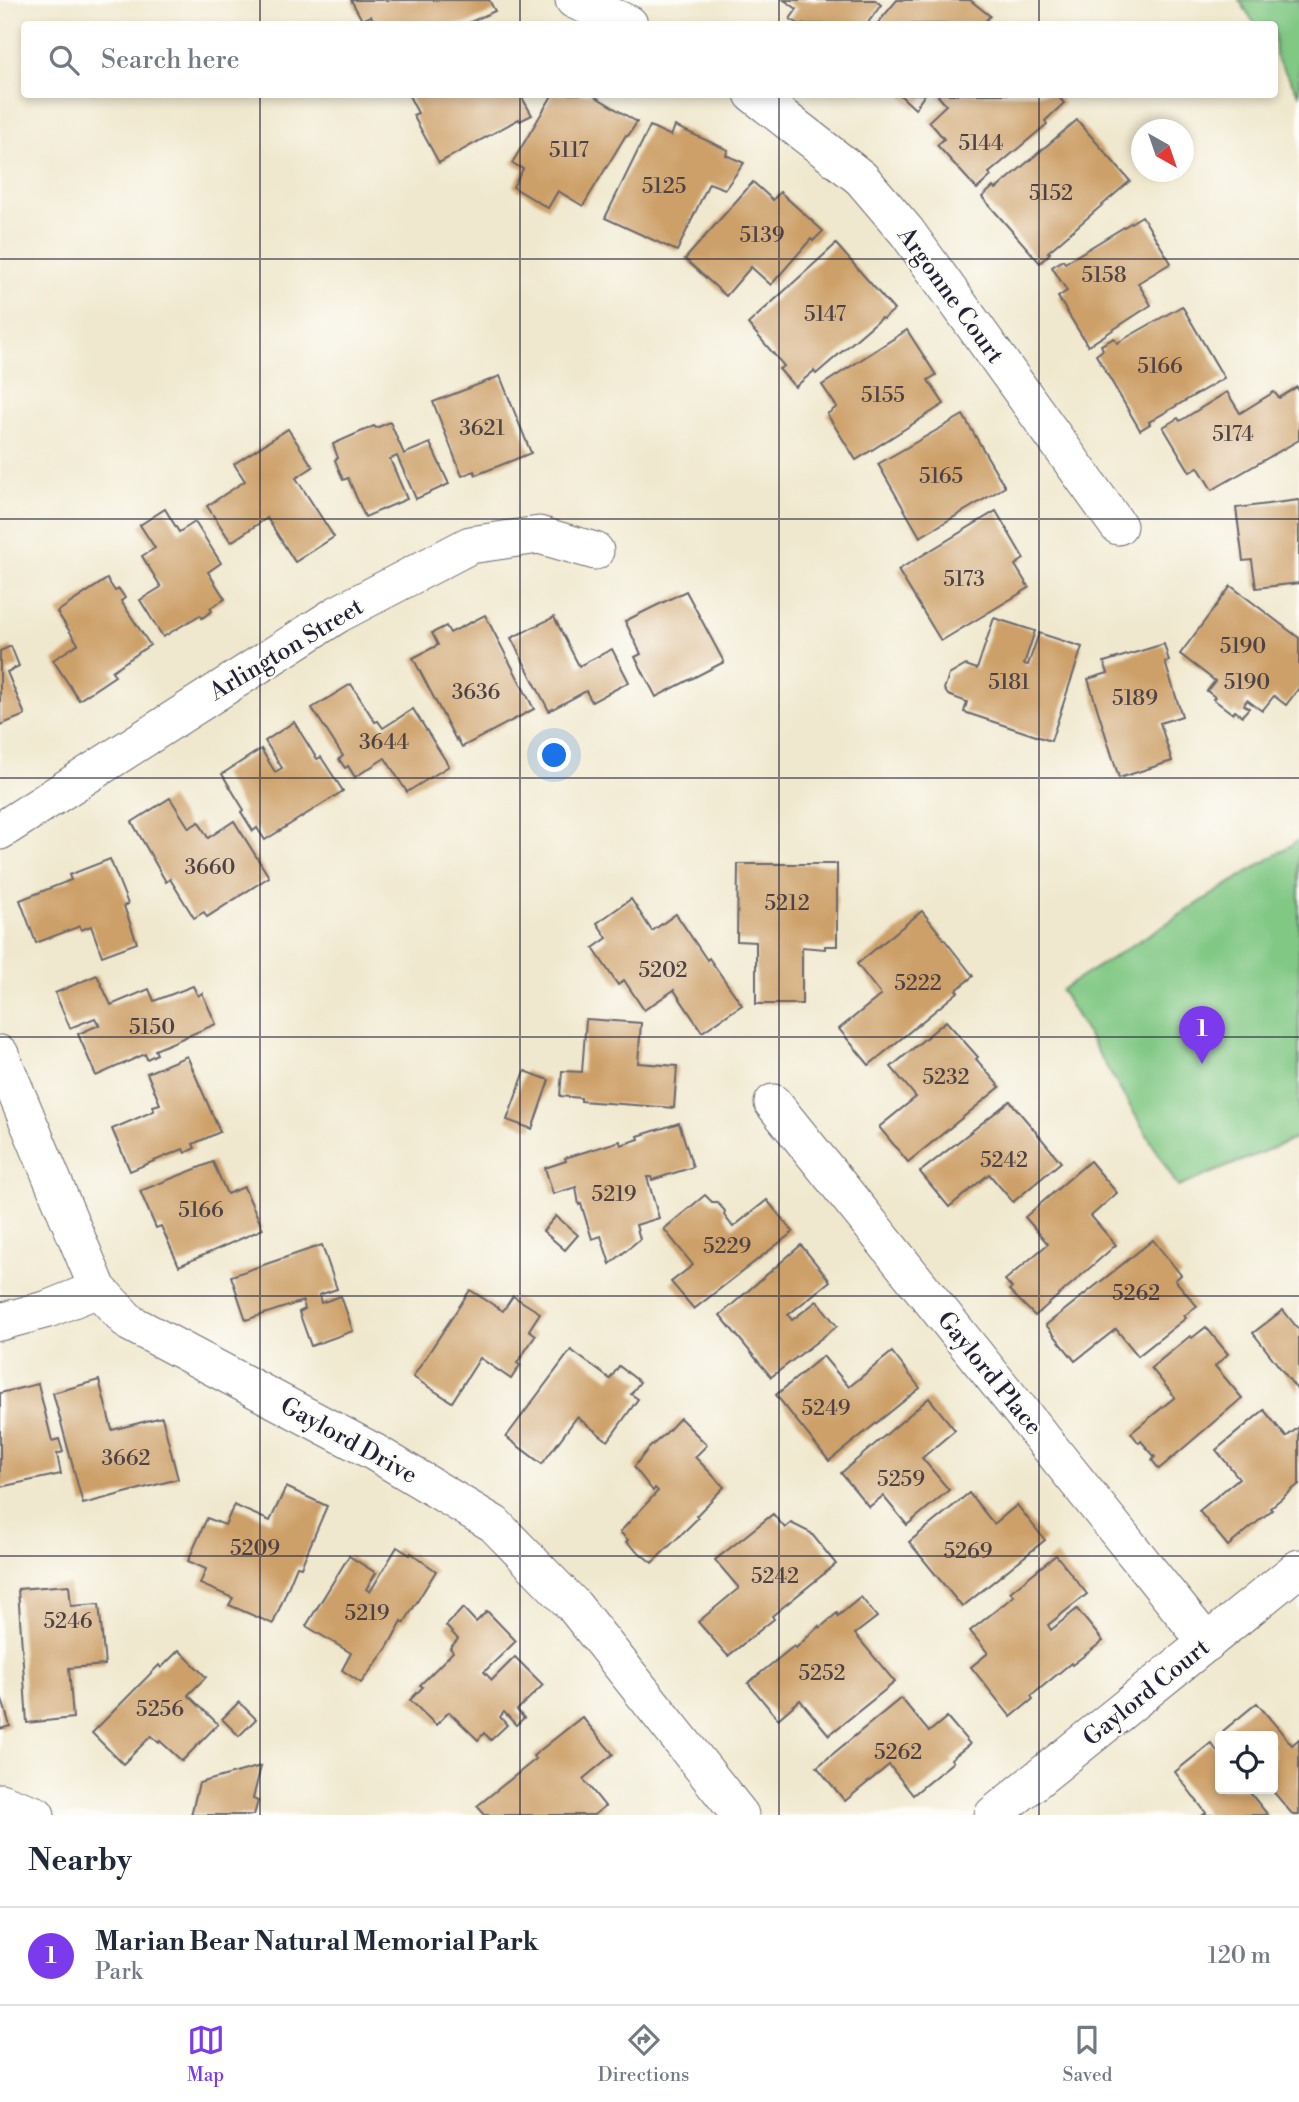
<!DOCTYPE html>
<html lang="en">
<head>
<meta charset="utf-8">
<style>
	:root { --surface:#fff; --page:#f6f6f7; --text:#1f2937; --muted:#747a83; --line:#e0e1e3; --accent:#7c3aed }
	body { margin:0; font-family:"Libre Bodoni",serif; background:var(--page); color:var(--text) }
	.controls { position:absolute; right:21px; bottom:21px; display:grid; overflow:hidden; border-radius:7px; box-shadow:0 4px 10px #0003 }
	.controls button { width:63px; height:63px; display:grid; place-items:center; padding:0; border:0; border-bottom:2px solid var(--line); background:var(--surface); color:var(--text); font:35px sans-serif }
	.compass { position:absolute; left:1131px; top:119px; width:63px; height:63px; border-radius:50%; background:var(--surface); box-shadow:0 4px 10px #0003; rotate:140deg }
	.you { position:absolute; left:555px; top:756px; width:24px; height:24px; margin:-18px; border:5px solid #fff; border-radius:50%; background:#1a73e8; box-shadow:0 0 0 10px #1a73e833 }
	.badge { display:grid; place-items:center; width:46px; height:46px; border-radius:50%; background:var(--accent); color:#fff; font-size:23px; font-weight:700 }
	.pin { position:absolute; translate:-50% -58px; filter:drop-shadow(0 2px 4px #0008) }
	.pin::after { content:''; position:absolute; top:37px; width:24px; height:21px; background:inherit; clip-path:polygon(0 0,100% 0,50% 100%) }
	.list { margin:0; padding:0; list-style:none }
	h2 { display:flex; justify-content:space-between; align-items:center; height:91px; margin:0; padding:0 28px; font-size:30px }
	h2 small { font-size:23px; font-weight:400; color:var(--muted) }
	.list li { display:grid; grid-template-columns:46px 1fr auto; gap:21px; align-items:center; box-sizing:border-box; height:98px; padding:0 28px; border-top:2px solid var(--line) }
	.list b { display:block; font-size:26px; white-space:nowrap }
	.list p { margin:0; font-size:23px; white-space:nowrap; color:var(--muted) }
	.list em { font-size:23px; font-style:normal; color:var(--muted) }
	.icon { flex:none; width:38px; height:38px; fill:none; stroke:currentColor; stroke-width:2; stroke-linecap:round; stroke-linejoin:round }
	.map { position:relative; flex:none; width:1299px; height:1815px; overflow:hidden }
	.search { position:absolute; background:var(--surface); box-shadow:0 4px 10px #0003; left:21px; right:21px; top:21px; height:77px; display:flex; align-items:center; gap:18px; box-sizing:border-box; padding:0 24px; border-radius:7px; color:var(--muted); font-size:26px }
	.sheet { height:189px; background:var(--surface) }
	nav { display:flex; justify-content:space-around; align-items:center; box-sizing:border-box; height:98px; border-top:2px solid var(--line); background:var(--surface); font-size:19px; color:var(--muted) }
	nav a { display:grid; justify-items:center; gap:4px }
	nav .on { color:var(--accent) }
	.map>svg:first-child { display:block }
	.green { fill:#81c884; stroke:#527560; stroke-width:2 }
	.building { fill:#cda069 }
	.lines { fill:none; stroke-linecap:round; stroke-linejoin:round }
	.minor-casing { stroke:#6a676e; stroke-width:39 }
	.minor { stroke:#fff; stroke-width:37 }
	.grid { fill:none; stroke:#22223b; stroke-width:2; stroke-opacity:0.55 }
	.labels { text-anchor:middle; stroke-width:5; stroke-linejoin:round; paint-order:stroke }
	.number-label { font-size:21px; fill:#4d4246 }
	.street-label { font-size:24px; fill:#22223b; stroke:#fdfcf7 }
</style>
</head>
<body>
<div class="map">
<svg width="1299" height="1815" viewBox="0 0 1299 1815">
	<rect width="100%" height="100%" fill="#fdfcf7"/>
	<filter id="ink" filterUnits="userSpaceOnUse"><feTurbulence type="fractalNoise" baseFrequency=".0143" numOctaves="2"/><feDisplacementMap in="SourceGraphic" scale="14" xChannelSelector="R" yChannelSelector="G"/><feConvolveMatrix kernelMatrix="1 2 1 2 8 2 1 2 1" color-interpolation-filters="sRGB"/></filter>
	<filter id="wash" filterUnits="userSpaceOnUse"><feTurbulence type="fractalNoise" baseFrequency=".00686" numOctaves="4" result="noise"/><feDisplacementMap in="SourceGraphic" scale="28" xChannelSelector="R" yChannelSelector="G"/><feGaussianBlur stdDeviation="1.57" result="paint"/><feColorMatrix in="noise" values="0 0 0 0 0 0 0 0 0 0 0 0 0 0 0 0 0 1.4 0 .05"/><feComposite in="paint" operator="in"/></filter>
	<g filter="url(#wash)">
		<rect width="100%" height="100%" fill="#f0e8ce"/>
		<g class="green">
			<polygon points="1239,0 1299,0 1299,94 1275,56 1274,24 1255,24"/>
			<polygon points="1299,840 1299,1137 1178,1187 1061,990"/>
		</g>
		<g id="blocks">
			<g class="building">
				<polygon points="351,0 489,0 495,11 466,24 376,24 371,16 362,20"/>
				<polygon points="784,0 875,0 881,5 867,24 799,24 790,19 797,9"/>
				<polygon points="897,0 970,0 990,16 983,24 877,24"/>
				<polygon points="408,94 520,94 532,115 520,121 519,119 439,163 413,115 418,113"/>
				<polygon points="553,94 591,94 637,122 628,136 626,135 583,206 558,191 548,208 513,187 523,169 512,163"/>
				<polygon points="899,94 925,94 915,109"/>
				<polygon points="940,94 1056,94 1064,103 1045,121 1047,124 989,173 991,176 977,189 937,145 944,139 929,121 946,105 938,96"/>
				<polygon points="1077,120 1130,181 1048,252 1050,253 1040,263 982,197 993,187 996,189"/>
				<polygon points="650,126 671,136 675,126 728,150 726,155 744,163 725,189 709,183 677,251 605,218"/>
				<polygon points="753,182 773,200 780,192 823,231 813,241 811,239 771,285 751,267 726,296 685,259"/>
				<polygon points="1142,216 1171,263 1138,283 1151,305 1088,346 1058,297 1067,291 1052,267 1063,260 1065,263"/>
				<polygon points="836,244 894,310 883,319 881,318 816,374 814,371 795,387 779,369 784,366 748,324"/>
				<polygon points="1182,306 1224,378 1149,422 1150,424 1140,430 1096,355 1103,350 1101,345 1114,338 1117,343"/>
				<polygon points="907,330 936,375 928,380 944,404 856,460 827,414 837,407 822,385"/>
				<polygon points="500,376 531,453 476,475 474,471 462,476 433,402"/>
				<polygon points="1297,387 1299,391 1299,440 1212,490 1198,467 1190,472 1163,427 1178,418 1180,421 1227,392 1240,413 1274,392 1279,398"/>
				<polygon points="963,415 1005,487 920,537 878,464"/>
				<polygon points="390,422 404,454 430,443 449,484 416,499 397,456 390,459 407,499 365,517 348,478 343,480 335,460 338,458 333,444 374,426 376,428"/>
				<polygon points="288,429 313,467 296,478 334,537 295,562 267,518 231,542 207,506 245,481 234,464"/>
				<polygon points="1299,500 1299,583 1256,588 1252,560 1243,561 1236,508"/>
				<polygon points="165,509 179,532 195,522 221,563 208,572 225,599 210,608 212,611 202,618 200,615 163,637 140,600 161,587 142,556 155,548 140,525"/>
				<polygon points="996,511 1024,559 1015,565 1029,588 941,641 898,570"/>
				<polygon points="107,579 115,591 119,589 125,598 121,601 150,645 112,671 115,676 79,700 53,660 78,644 57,612"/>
				<polygon points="1231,586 1299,638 1299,688 1286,705 1274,696 1262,711 1247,700 1244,705 1249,708 1242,716 1235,711 1233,714 1213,699 1215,697 1207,691 1215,681 1180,654"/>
				<polygon points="686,591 724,662 656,697 635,657 641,654 625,621"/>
				<polygon points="485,615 534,709 462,747 457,738 456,740 413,658 438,645 432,633 446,626 450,633"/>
				<polygon points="554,617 579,666 612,649 629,682 592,702 586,691 549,711 511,638"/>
				<polygon points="994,618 1035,631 1024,664 1028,665 1039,633 1082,647 1051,741 964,712 967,702 948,695 944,689 949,675 966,665 977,669"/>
				<polygon points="1164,644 1169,661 1165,662 1182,716 1160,723 1172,761 1119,778 1088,679 1108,673 1104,662"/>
				<polygon points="11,646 19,666 7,672 25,715 0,725 0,651"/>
				<polygon points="351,684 375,722 378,721 383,728 413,709 449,766 407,792 385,758 355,777 348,766 345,768 339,759 343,756 312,708"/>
				<polygon points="294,722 317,759 321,757 343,791 265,840 257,828 253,831 241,812 244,810 222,774 261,749 275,772 282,768 265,741"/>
				<polygon points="170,798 189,828 199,822 208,838 234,821 269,877 207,917 204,912 194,918 170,879 166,882 132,822"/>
				<polygon points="110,859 128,904 124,906 137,943 102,956 91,926 81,930 80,926 36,943 20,900 71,880 69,875"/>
				<polygon points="738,864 837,864 837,946 825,946 825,949 802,947 802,1004 756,1004 756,942 737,941"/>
				<polygon points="631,899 652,931 676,914 707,960 709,958 742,1005 702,1032 674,990 644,1010 624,980 618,985 593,948 607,938 597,923"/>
				<polygon points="922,911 973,976 956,990 958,992 869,1065 839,1029 881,995 857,964"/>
				<polygon points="97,975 111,1005 149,989 154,1001 193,986 198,996 202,993 216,1024 155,1050 157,1054 147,1059 145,1054 96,1076 78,1034 99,1025 95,1018 70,1028 55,993"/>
				<polygon points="586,1019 641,1023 638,1063 677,1066 674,1108 581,1101 581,1098 560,1096 562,1071 582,1072"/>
				<polygon points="946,1021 978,1057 976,1059 1000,1087 908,1162 879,1127 916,1097 891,1067"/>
				<polygon points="187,1056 220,1132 193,1144 195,1148 185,1153 183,1149 130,1171 112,1129 154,1111 153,1106 160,1104 147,1073"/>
				<polygon points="525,1071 549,1080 532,1129 507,1120"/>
				<polygon points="1010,1101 1061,1162 1013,1202 989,1174 949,1207 920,1172"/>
				<polygon points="679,1123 693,1167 652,1180 651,1177 647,1177 659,1218 636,1225 640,1239 610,1264 601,1236 592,1239 581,1204 579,1205 576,1187 553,1194 545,1168 566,1161 565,1158 620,1141 621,1145 639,1139 638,1136"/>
				<polygon points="1090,1161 1117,1193 1091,1216 1116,1245 1035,1316 1009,1290 1012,1288 1005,1280 1048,1244 1025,1217"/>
				<polygon points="213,1162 227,1194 244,1187 263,1229 179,1266 161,1226 156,1228 140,1191"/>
				<polygon points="705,1195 712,1202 717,1202 725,1211 724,1215 733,1227 767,1200 793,1232 694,1309 671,1282 693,1265 664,1229"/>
				<polygon points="556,1216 578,1235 565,1250 543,1231"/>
				<polygon points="1153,1240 1181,1275 1175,1280 1197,1306 1184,1316 1186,1318 1138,1356 1116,1329 1075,1361 1046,1325"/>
				<polygon points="322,1245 337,1289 319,1295 321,1303 341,1296 353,1331 311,1346 299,1312 305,1309 303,1301 246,1320 231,1276"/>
				<polygon points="801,1245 830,1281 788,1315 792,1320 817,1301 837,1326 771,1377 720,1315"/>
				<polygon points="470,1290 503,1311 513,1296 540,1313 529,1330 536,1335 517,1363 520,1365 511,1379 480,1358 452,1402 413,1377"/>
				<polygon points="1283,1310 1299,1330 1299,1392 1253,1333"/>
				<polygon points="1206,1327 1228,1354 1215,1366 1242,1398 1159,1469 1152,1460 1155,1457 1141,1441 1139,1443 1131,1433 1175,1397 1151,1368 1190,1336 1192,1338"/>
				<polygon points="571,1350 610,1379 619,1366 640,1382 631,1394 638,1399 608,1441 577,1417 542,1464 506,1437"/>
				<polygon points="892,1352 920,1388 829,1461 776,1395 823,1356 849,1387"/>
				<polygon points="99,1380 112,1430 162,1417 178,1479 83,1504 53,1393"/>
				<polygon points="38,1384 52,1441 59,1439 63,1452 57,1454 61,1474 0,1487 0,1393"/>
				<polygon points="929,1398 955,1430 922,1458 949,1490 907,1525 883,1496 869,1507 841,1473"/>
				<polygon points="1264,1410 1286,1437 1299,1427 1299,1484 1270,1508 1272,1510 1228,1546 1199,1511 1239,1478 1216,1450"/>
				<polygon points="680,1418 707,1445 695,1457 724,1487 696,1516 698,1518 652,1563 626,1542 628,1540 620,1532 658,1491 655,1488 653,1491 634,1467 649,1448 666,1433"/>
				<polygon points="286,1487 327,1506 301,1567 297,1566 273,1624 229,1605 233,1598 200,1584 206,1569 188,1561 207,1518 225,1525 234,1505 270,1521"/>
				<polygon points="969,1493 994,1524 1017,1505 1045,1540 962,1607 909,1542"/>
				<polygon points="773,1514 785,1528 791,1523 811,1533 836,1564 772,1616 774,1619 728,1656 698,1622 739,1588 715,1560"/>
				<polygon points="397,1547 410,1555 411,1553 436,1571 404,1623 402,1621 387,1648 361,1683 342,1670 351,1653 306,1626 349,1556 376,1573 366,1589 370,1592"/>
				<polygon points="1056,1555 1087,1594 1048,1625 1051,1630 1077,1609 1103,1641 1072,1665 1071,1663 1031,1696 1033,1699 1011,1717 971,1667 988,1653 970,1631 1014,1596 1010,1592"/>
				<polygon points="69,1585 71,1606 99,1604 105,1665 69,1668 73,1718 27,1723 18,1589"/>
				<polygon points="861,1597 877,1617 855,1634 895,1682 829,1735 800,1700 778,1719 748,1683 794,1646 796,1648 819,1626 820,1628 837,1613 838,1616"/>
				<polygon points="463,1608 476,1622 487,1611 516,1641 484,1672 492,1680 515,1657 543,1685 517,1710 524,1718 516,1725 504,1712 500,1717 507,1725 491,1740 484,1733 478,1740 449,1712 436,1725 410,1700 423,1687 420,1685 453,1652 450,1648 458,1639 446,1626"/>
				<polygon points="179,1650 206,1677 188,1695 218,1724 182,1761 160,1741 159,1743 151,1736 123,1764 92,1733 159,1665 161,1668"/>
				<polygon points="1,1696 10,1726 0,1729 0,1697"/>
				<polygon points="901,1698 929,1732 947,1717 970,1744 951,1759 953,1762 913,1795 889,1765 845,1801 817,1767"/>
				<polygon points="239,1702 256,1719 239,1736 222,1719"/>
				<polygon points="1257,1703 1292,1745 1299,1739 1299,1815 1293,1815 1271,1789 1273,1789 1273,1736 1227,1736 1223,1731"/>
				<polygon points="582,1717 613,1754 583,1779 605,1806 594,1815 485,1815 477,1806 536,1759 533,1756"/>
				<polygon points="1211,1743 1220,1755 1220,1789 1247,1789 1268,1815 1203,1815 1206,1813 1175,1772"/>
				<polygon points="261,1766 253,1799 258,1801 254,1815 191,1815 199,1783"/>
			</g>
		</g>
	</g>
	<g filter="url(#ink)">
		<use href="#blocks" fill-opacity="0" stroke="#6a676e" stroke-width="2"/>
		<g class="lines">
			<g class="minor-casing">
				<g id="minor">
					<polyline points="574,0 629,24"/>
					<polyline points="753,94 861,178 907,232 1118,526"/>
					<polyline points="0,831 338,614 470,545 539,535 595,551"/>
					<polyline points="0,1054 98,1289 130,1323 374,1452 494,1524 574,1606 740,1815"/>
					<polyline points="773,1103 1207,1643"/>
					<polyline points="0,1322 48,1309 98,1289"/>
					<polyline points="0,1802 36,1815"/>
					<polyline points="993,1815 1299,1568"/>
				</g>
			</g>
			<use href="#minor" class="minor"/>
		</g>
	</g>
	<path class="grid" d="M260 0V24M520 0V24M779 0V24M1039 0V24M260 94V1815M520 94V1815M779 94V1815M1039 94V1815M0 259H1299M0 519H1299M0 778H1299M0 1037H1299M0 1296H1299M0 1556H1299"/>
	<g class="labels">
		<g class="number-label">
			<text x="981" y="150">5144</text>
			<text x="569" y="157">5117</text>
			<text x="664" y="193">5125</text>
			<text x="1051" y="200">5152</text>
			<text x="762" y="242">5139</text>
			<text x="1104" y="282">5158</text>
			<text x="825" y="321">5147</text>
			<text x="1160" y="373">5166</text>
			<text x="883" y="402">5155</text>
			<text x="482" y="435">3621</text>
			<text x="1233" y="441">5174</text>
			<text x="941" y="483">5165</text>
			<text x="964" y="586">5173</text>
			<text x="1243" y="653">5190</text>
			<text x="1009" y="689">5181</text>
			<text x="1247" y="689">5190</text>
			<text x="476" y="699">3636</text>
			<text x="1135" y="705">5189</text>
			<text x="384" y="749">3644</text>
			<text x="210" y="874">3660</text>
			<text x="787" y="910">5212</text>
			<text x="663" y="977">5202</text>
			<text x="918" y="990">5222</text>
			<text x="152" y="1034">5150</text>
			<text x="946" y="1084">5232</text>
			<text x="1004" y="1167">5242</text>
			<text x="614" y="1201">5219</text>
			<text x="201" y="1217">5166</text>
			<text x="727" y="1253">5229</text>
			<text x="1136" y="1300">5262</text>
			<text x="826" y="1415">5249</text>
			<text x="126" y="1465">3662</text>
			<text x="901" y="1486">5259</text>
			<text x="255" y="1555">5209</text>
			<text x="968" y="1558">5269</text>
			<text x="775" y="1583">5242</text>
			<text x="367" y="1620">5219</text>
			<text x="68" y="1628">5246</text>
			<text x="822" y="1680">5252</text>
			<text x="160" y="1716">5256</text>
			<text x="898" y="1759">5262</text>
		</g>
		<g class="street-label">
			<text transform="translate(951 295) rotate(54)" y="8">Argonne Court</text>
			<text transform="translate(286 649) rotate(-31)" y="8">Arlington Street</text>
			<text transform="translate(990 1373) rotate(51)" y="8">Gaylord Place</text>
			<text transform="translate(349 1440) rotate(29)" y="8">Gaylord Drive</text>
			<text transform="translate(1146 1692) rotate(-39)" y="8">Gaylord Court</text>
		</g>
	</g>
</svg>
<div class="controls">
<button><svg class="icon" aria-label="locate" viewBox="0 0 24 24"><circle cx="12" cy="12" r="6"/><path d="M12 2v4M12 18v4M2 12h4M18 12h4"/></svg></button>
</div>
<svg class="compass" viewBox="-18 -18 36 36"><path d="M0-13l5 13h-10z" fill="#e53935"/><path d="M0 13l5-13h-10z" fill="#747a83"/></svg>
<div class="you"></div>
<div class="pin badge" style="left:1202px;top:1064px">1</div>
<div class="search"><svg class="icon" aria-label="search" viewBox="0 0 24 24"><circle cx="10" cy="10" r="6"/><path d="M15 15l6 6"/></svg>Search here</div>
</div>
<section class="sheet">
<h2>Nearby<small></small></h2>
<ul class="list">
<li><span class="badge">1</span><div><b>Marian Bear Natural Memorial Park</b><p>Park</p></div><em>120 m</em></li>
</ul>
</section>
<nav>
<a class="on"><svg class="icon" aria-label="map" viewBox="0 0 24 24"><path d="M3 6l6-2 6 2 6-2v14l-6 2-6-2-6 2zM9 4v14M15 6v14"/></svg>Map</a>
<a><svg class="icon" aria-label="directions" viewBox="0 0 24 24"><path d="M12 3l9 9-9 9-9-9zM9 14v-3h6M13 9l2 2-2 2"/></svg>Directions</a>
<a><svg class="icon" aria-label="saved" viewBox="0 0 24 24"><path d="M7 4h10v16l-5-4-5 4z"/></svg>Saved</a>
</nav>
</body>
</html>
